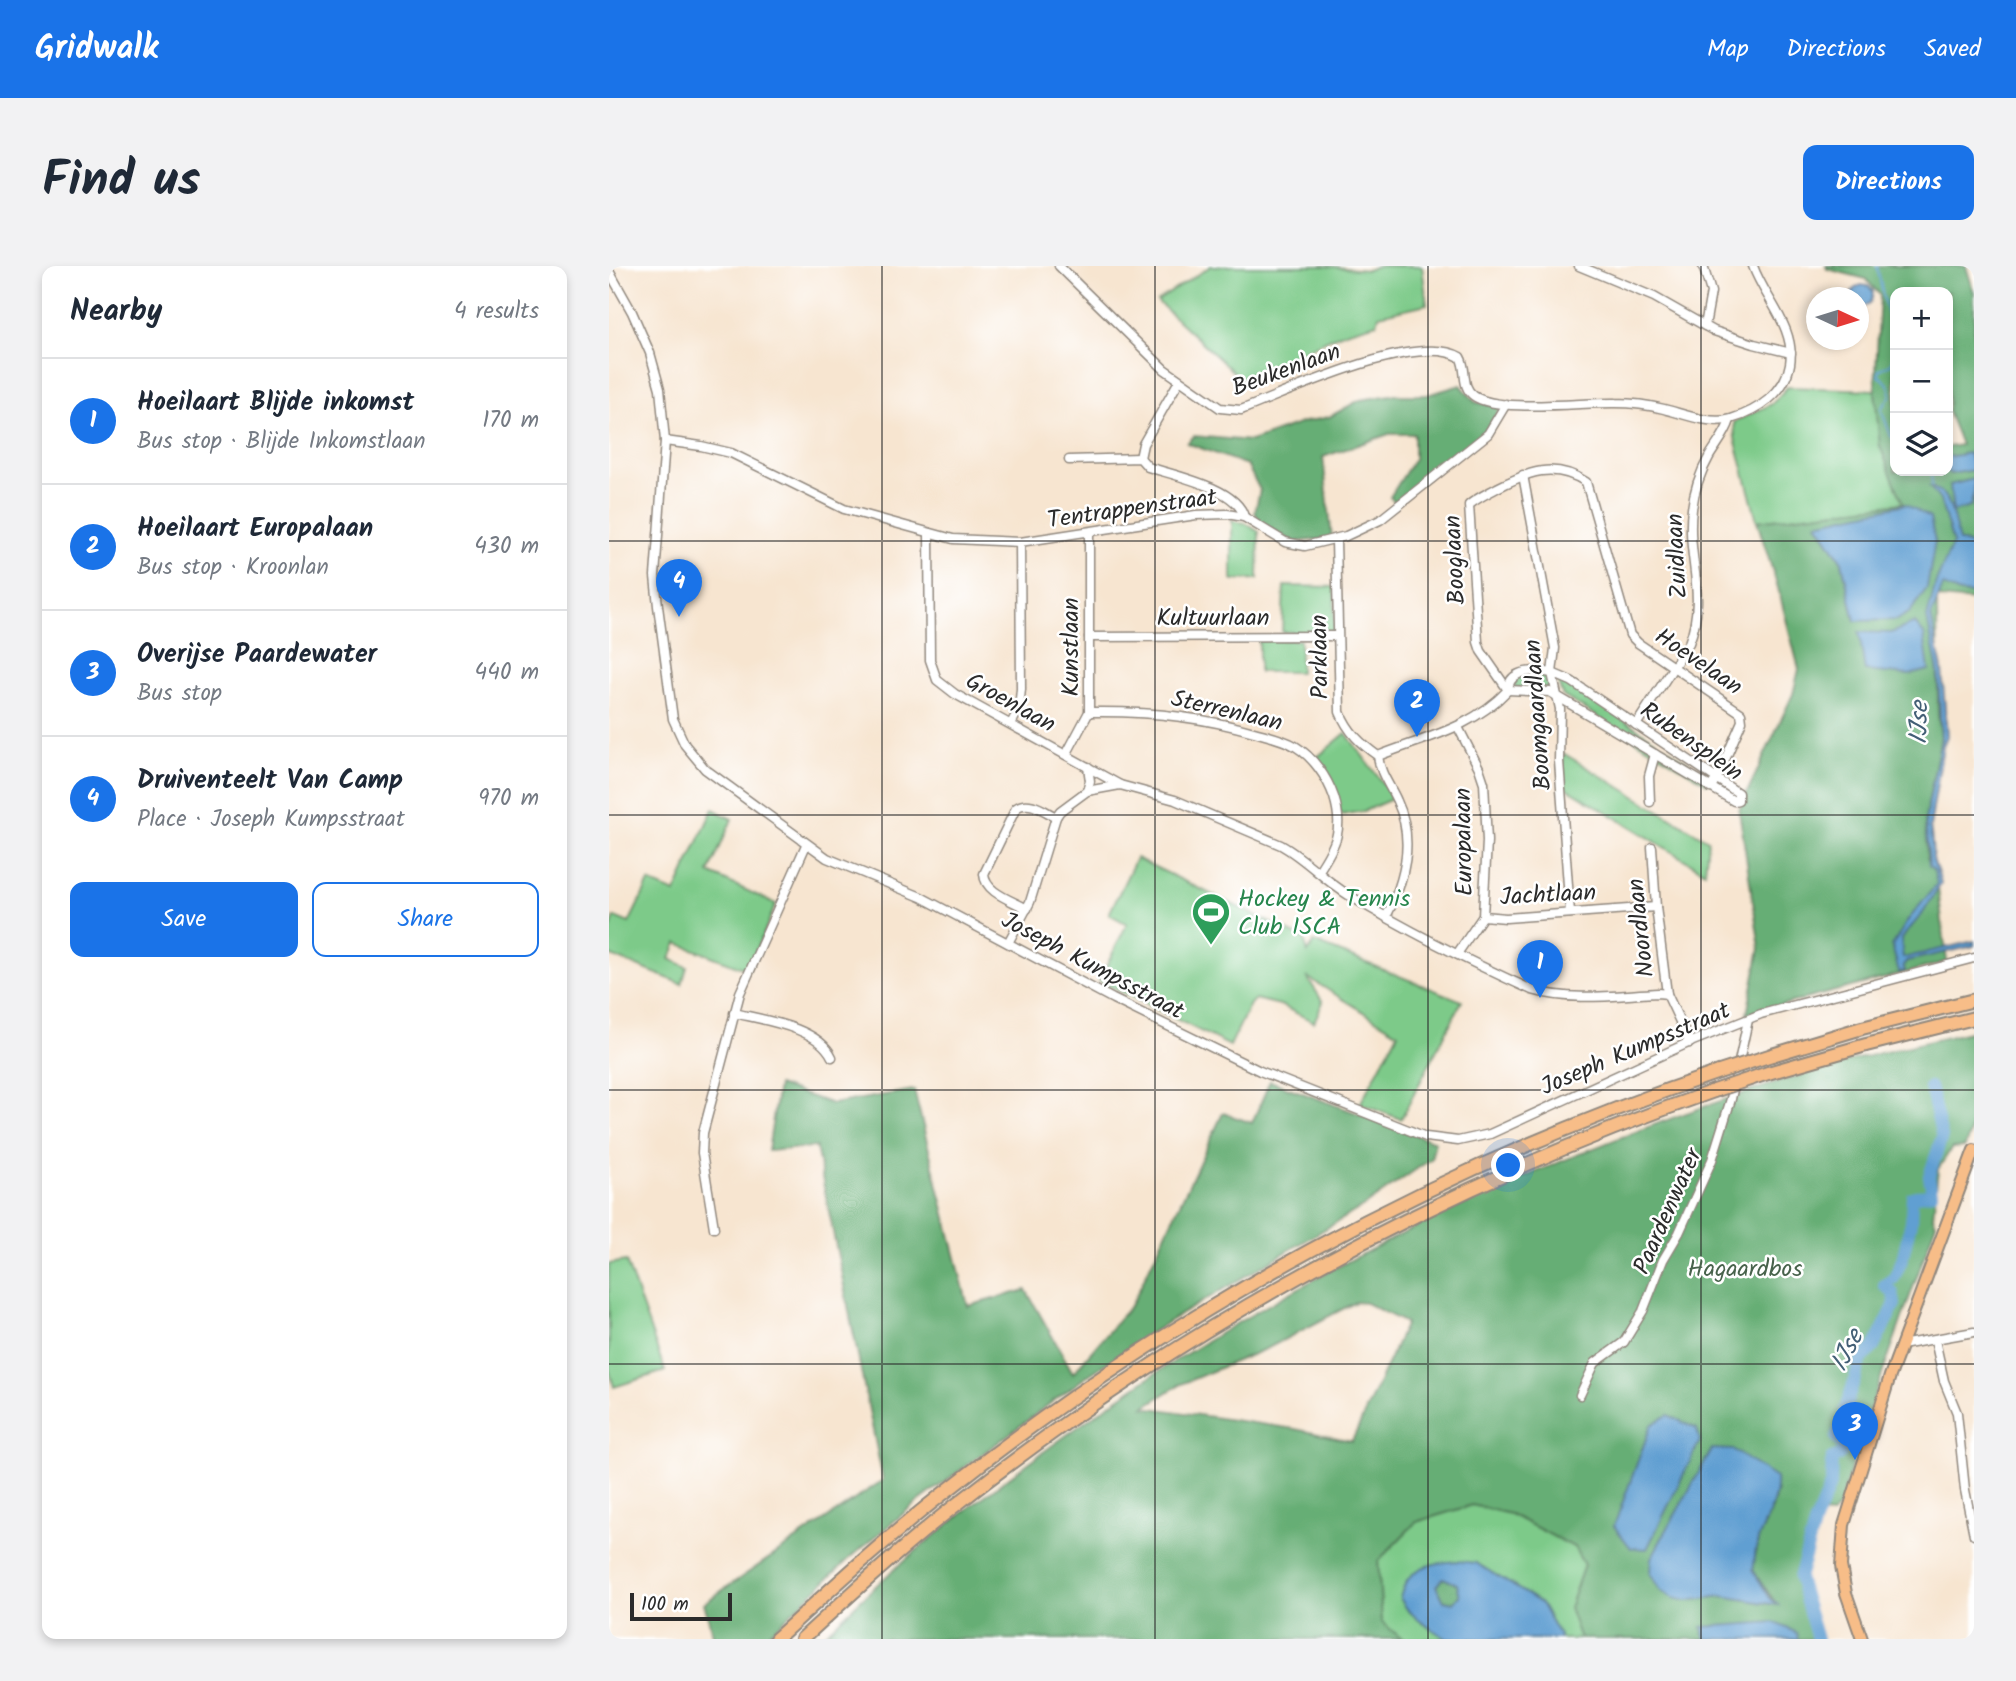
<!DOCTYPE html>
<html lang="en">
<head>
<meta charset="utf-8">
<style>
	:root { --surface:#fff; --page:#f2f2f3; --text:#1f2937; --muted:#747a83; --line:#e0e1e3; --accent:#1a73e8 }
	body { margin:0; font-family:Kalam,sans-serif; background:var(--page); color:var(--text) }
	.controls { position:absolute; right:21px; top:21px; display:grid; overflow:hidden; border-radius:14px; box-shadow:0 4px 10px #0003 }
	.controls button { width:63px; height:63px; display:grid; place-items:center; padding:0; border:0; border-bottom:2px solid var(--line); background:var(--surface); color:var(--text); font:35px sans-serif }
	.compass { position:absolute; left:1197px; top:21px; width:63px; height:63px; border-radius:50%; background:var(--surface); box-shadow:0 4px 10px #0003; rotate:94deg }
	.scale { position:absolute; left:21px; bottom:18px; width:102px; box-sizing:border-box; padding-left:7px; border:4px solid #2b2b2b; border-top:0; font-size:19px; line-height:24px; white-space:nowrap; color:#2b2b2b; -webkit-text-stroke:5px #fff; paint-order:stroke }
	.you { position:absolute; left:900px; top:900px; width:24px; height:24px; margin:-18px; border:5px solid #fff; border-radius:50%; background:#1a73e8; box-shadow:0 0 0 10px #1a73e833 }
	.badge { display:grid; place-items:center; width:46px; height:46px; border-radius:50%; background:var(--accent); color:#fff; font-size:23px; font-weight:700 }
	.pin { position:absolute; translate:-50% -58px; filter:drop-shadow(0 2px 4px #0008) }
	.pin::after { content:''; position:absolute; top:37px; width:24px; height:21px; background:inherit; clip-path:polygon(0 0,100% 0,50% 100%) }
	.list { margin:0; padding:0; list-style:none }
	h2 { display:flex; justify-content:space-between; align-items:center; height:91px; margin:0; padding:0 28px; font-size:30px }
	h2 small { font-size:23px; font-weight:400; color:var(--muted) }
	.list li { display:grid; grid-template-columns:46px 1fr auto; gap:21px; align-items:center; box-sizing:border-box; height:126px; padding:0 28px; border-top:2px solid var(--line) }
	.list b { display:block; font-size:26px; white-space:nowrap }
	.list p { margin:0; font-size:23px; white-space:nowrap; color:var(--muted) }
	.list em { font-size:23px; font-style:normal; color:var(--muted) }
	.actions { display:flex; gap:14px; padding:21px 28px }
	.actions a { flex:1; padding:16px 0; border:2px solid var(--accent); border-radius:14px; text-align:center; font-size:24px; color:var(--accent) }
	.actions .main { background:var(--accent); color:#fff }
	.icon { flex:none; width:38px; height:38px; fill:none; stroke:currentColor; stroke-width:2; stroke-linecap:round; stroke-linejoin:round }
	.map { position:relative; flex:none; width:1365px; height:1373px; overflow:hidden; border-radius:14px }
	header { display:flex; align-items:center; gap:42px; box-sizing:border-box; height:98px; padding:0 35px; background:var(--accent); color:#fff }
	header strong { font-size:33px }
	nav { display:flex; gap:38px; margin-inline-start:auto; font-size:24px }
	.intro { display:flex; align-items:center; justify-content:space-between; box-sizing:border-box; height:168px; padding:0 42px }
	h1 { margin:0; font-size:49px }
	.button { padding:18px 32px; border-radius:14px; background:var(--accent); color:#fff; font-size:24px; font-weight:700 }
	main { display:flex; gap:42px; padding:0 42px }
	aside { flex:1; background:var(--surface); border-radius:14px; box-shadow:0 4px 10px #0003 }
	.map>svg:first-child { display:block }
	.green { fill:#7dca89; stroke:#547a5a; stroke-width:2 }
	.forest { fill:#66ae75; stroke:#486c50; stroke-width:2; fill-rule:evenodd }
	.water { fill:#619fd2; stroke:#46657e; stroke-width:2; fill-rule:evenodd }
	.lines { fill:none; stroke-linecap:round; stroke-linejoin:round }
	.stream { stroke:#619fd2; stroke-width:2 }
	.river { stroke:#619fd2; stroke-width:12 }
	.minor-casing { stroke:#91887e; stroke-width:11 }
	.major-casing { stroke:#91887e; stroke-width:14 }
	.highway-casing { stroke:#91887e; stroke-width:16 }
	.minor { stroke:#fff; stroke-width:8 }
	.major { stroke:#f7bd88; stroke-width:10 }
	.highway { stroke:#f7bd88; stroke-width:12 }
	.highway-bridge-casing { stroke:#91887e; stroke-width:16; stroke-linecap:butt }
	.highway-bridge { stroke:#f7bd88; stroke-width:12 }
	.grid { fill:none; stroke:#2b2b2b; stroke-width:2; stroke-opacity:0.55 }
	.labels { text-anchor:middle; stroke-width:5; stroke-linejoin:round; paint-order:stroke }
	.street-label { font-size:24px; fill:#2b2b2b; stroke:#fff }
	.leisure-label { font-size:24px; fill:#27864d; stroke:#fff; text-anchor:start }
	.park-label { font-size:24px; fill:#48634c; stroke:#fff }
	.water-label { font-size:26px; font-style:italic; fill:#435f76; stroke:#fff }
</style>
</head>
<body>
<header>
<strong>Gridwalk</strong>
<nav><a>Map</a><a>Directions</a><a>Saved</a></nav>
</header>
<div class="intro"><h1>Find us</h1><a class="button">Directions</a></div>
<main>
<aside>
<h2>Nearby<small>4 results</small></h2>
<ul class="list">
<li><span class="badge">1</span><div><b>Hoeilaart Blijde inkomst</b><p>Bus stop · Blijde Inkomstlaan</p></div><em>170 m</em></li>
<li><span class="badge">2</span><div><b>Hoeilaart Europalaan</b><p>Bus stop · Kroonlan</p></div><em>430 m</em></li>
<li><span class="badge">3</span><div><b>Overijse Paardewater</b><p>Bus stop</p></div><em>440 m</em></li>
<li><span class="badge">4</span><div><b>Druiventeelt Van Camp</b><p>Place · Joseph Kumpsstraat</p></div><em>970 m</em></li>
</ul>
<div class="actions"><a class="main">Save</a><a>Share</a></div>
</aside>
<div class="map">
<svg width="1365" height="1373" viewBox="0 0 1365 1373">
	<rect width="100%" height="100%" fill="#fff"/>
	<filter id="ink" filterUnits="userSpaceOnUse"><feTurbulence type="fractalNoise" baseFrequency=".0143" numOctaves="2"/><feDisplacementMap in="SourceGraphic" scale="14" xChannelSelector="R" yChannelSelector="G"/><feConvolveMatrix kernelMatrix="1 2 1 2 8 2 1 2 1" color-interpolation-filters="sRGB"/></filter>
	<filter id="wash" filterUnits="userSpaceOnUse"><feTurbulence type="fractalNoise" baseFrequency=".00686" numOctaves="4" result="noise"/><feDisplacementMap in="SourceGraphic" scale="28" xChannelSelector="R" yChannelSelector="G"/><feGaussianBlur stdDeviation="1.57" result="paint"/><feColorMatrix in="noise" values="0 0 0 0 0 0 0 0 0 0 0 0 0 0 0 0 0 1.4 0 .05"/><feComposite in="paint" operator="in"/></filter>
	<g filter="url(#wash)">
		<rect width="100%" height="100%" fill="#f7e5d0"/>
		<g class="green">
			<polygon points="602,0 715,0 758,4 768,0 813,0 818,38 770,49 768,57 736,66 632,113 548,35"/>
			<polygon points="1178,121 1266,124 1271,180 1294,237 1148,255 1126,172 1125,156 1163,138"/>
			<polygon points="623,255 636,257 650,266 649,313 623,314"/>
			<polygon points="675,320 726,321 725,366 673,366"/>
			<rect x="650" y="374" width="41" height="32"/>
			<polygon points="927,407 940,412 942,419 940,423 927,420 906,422 905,416 909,411"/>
			<polygon points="955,414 1100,510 1098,517 954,430 949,417"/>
			<polygon points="737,467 777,522 783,533 755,545 732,549 724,519 706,493"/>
			<polygon points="954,487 1099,574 1096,606 955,520"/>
			<polygon points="104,543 123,553 100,607 167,638 139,704 68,677 61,693 78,701 73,718 0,689 0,667 6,651 20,657 40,616 66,627"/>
			<polygon points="527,592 695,673 699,687 705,676 853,735 792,853 751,838 789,767 698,711 714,736 705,756 671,739 646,733 641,738 621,780 490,715 518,658 500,648"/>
			<polygon points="17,995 56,1105 5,1121 0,1103 0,998"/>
			<polygon points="863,1239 901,1248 965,1281 975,1299 960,1342 971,1373 952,1373 932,1337 867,1297 798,1343 811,1355 838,1373 793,1373 773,1357 769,1295 807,1256"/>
		</g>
		<g class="forest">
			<path d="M1217 0H1357L1365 27V198L1360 187 1339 191V181L1352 179 1339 146V26H1286V205H1338L1342 208 1365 204V213L1341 219 1361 241 1365 226V280L1351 275 1330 318 1351 327 1365 328V335L1328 332 1329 448 1332 470 1316 554 1318 592 1325 604 1328 614 1338 696 1138 748 1151 682 1130 544 1184 428 1190 403 1169 322 1148 255 1294 237 1271 180 1266 124 1271 29 1257 13 1218 3ZM1208 257 1326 275 1322 291 1246 355 1233 296Z"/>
			<polygon points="852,119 866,136 892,141 878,164 786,236 781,231 805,193 805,168 780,168 714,191 723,272 685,276 652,258 646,246 651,224 638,199 578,177 585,170 642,175 695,156 720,151 751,134 782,129 818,129"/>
			<path d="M1365 765V855L1356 881 1343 882 1329 903 1324 951 1327 957 1254 1162 1230 1241 1223 1249 1209 1248 1190 1312 1208 1373H1189L1187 1367 1093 1362 1097 1373H971L960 1342 975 1299 965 1281 901 1248 863 1239 807 1256 769 1295 773 1356 793 1373H210C236 1349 261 1324 288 1301 356 1242 430 1188 504 1136 556 1099 612 1066 668 1034 835 940 1014 863 1198 807 1252 790 1309 778 1365 765ZM747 1036 757 1037 797 1057 743 1175 686 1163 535 1141 570 1119 661 1081ZM1168 1224 1163 1243 1149 1273 1144 1304 1168 1339 1113 1330 1078 1335Z"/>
			<polygon points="661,815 826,876 822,893 755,940 559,1056 478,1110 301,1242 240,1293 154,1373 105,1373 95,1337 274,1214 207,881 159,885 169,819 223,838 305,824 359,1040 417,1024 464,1107 523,1038 614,847 643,857"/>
			<polygon points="834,1312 848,1318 851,1330 845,1337 835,1335 827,1320"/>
		</g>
		<g class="water">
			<path d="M1252 19 1259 20 1264 25C1263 41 1258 36 1250 44V32L1241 31 1245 23Z"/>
			<polygon points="1360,187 1365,204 1341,208 1338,205 1339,191"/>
			<polygon points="1365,213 1365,226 1361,241 1344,246 1341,219"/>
			<path d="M1321 221C1344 226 1344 256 1350 275L1365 280V328L1351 327 1334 320 1322 351 1333 403 1338 470 1334 480 1321 561C1323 571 1323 580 1324 590 1324 599 1331 608 1332 618L1314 647 1292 673 1294 692 1365 675V680L1298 695 1294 699 1296 705 1290 706 1283 680 1299 654 1328 618 1325 604 1320 600 1316 554 1332 474 1329 405 1318 352 1327 316 1344 277 1331 234Z"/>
			<polygon points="1297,238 1321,252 1326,275 1318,322 1301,346 1288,354 1246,355 1233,296 1208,257"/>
			<polygon points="1306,357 1315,368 1320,404 1300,409 1256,405 1250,366 1282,367"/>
			<polygon points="1059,1149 1088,1163 1091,1175 1038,1283 1022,1282 1005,1260 1042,1159"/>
			<path d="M1103 1183 1124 1184 1167 1212C1169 1235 1158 1250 1150 1271 1146 1281 1146 1293 1144 1304L1161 1332 1169 1339 1113 1330 1078 1335 1064 1332 1052 1325 1041 1308 1042 1292Z"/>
			<path d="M848 1295 867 1297 932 1337 952 1373H838L811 1355 798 1343 791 1332C799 1300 819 1298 848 1295ZM834 1312 848 1318 851 1330 845 1337 835 1335 827 1320Z"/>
			<polygon points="1165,1356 1188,1367 1189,1373 1097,1373 1093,1361"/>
		</g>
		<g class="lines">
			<g class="stream">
				<polyline points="1268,0 1277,44 1286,73"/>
				<path d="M1286 85 1283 97 1270 104V110C1278 115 1281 119 1282 129L1272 143 1282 170 1286 174"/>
				<polyline points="1322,205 1323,220"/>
			</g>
			<polyline class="river" points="1208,1373 1190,1312 1206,1256 1222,1217 1223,1192 1229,1190 1236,1183 1227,1172 1229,1166 1244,1158 1244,1151 1240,1150 1236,1143 1252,1094 1265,1081 1286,1038 1284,1027 1275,1019 1285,1012 1293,994 1302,956 1303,931 1323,927 1320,910 1333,871 1321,821"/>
		</g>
	</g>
	<g filter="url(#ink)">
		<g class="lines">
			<g class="minor-casing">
				<g id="minor">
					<path d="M450 0 555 103 611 142 632 144C677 127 807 65 851 91 859 104 851 120 865 130 889 147 975 136 1007 137 1023 137 1039 139 1055 143 1075 148 1101 159 1122 153 1149 145 1176 127 1181 98 1187 61 1155 32 1144 0"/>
					<polyline points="970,0 1045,31 1105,65 1145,78 1182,87"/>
					<polyline points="1094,0 1102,26 1096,60"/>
					<polyline points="0,5 23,46 41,87 51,123 56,175 46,310 49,340 64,453 76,479 96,503 218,592 312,631 504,733 651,805 817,871 849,875 881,868 1079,777 1152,748 1365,692"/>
					<polyline points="56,175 92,180 122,187 235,243 344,273 411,276 587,249 618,248 635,251 676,276 696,280 737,270 771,254 879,168 897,138"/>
					<polyline points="531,192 534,178 570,115"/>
					<path d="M460 194 531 192 539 201C564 209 629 222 635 251"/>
					<polyline points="914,209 946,382 943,407 951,443 950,495 961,647"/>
					<polyline points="320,267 321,394 328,414 346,428 511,519"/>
					<path d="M727 274 731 446C739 466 752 478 769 490 771 508 781 519 788 535 806 573 796 615 777 651"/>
					<polyline points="480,371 728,370"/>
					<path d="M930 405 943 407 962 415 1129 527V534L1125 535 941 426 899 424C900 407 916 405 930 405Z"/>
					<path d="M899 424 872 385 869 376 860 239C868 232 879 227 888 222 919 206 945 195 977 216L1021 369 1029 377 1132 447 1133 455 1108 512 1101 522"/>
					<path d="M480 446C536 445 591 450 645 466 659 470 674 473 686 480 704 491 718 511 725 531 735 563 727 579 709 606"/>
					<polyline points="402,458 410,443 412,423 411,276"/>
					<path d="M1027 459 1080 377C1099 328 1077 291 1083 243 1085 225 1091 207 1100 191 1107 179 1117 168 1121 154"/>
					<polyline points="457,489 480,446 480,267"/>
					<path d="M769 490C817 471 862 463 899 424"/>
					<polyline points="478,525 481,515 479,501"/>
					<polyline points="1041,536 1040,510 1046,488"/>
					<polyline points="1043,581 1047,641 1058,728 1081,777"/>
					<path d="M418 643C403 634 376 627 375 608L407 542C420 533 435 545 447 551"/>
					<polyline points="874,650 897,652 1047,641"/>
					<path d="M399 677 421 636 447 551 451 545 478 525 511 519 566 534 672 579C697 593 716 615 741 630 799 665 861 696 923 724 964 736 1007 729 1049 727L1058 728"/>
					<polyline points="848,688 874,650 878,575 875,517 870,502 849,461"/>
					<path d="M125 747C154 754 209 761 223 791"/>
					<polyline points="105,962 93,887 94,867 131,727 197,579"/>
					<polyline points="1326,1074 1335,1115 1348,1147 1356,1224 1365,1269"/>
					<polyline points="1292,1079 1365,1066"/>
					<polyline points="971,1129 986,1097 1015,1076 1034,1045 1054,994 1070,967 1103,894 1122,833 1139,754"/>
				</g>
			</g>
			<g class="major-casing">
				<polyline id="major" points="1253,1373 1237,1327 1232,1300 1235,1259 1281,1110 1365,884"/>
			</g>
			<g class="highway-casing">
				<g id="highway">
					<polyline points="1163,789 1253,762 1365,734"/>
					<polyline points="1159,807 1257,779 1365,752"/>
					<path d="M167 1373C221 1324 274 1275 331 1230 563 1045 828 901 1110 806"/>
					<path d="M193 1373C242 1328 291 1283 343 1242 572 1061 830 921 1105 825"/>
				</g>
			</g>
			<use href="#minor" class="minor"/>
			<use href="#major" class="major"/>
			<use href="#highway" class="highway"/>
			<g class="highway-bridge-casing">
				<g id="highway-bridge">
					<polyline points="1110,806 1163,789"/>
					<polyline points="1105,825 1159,807"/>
				</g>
			</g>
			<use href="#highway-bridge" class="highway-bridge"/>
		</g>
	</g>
	<path class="grid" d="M273 0V1373M546 0V1373M819 0V1373M1092 0V1373M0 275H1365M0 549H1365M0 824H1365M0 1098H1365"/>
	<defs>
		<g id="stadium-pin" transform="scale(2.0125)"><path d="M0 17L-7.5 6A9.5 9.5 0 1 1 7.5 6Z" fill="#2e9e5b" stroke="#fff"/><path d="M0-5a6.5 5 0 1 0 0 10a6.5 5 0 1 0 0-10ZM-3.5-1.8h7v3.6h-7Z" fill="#fff"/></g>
	</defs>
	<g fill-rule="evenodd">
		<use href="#stadium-pin" x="602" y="646"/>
	</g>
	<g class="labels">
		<g class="street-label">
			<text transform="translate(677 103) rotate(-20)" y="8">Beukenlaan</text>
			<text transform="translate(523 242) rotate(-8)" y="8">Tentrappenstraat</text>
			<text transform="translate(1067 290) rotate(-93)" y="8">Zuidlaan</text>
			<text transform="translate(845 294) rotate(-93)" y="8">Booglaan</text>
			<text x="604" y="359">Kultuurlaan</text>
			<text transform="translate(461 381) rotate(-90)" y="8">Kunstlaan</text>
			<text transform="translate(710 391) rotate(-91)" y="8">Parklaan</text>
			<text transform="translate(1090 395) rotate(34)" y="8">Hoevelaan</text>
			<text transform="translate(402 436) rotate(29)" y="8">Groenlaan</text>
			<text transform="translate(618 444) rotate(13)" y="8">Sterrenlaan</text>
			<text transform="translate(928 449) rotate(-94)" y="8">Boomgaardlaan</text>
			<text transform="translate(1083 475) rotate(35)" y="8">Rubensplein</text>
			<text transform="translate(854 576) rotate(-91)" y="8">Europalaan</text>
			<text transform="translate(939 628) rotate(-3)" y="8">Jachtlaan</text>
			<text transform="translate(1031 662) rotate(-96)" y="8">Noordlaan</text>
			<text transform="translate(484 699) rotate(28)" y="8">Joseph Kumpsstraat</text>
			<text transform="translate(1026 782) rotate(-23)" y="8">Joseph Kumpsstraat</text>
			<text transform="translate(1058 945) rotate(-66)" y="8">Paardenwater</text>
		</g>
		<g class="leisure-label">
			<text x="629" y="640">Hockey &amp; Tennis<tspan x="629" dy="28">Club ISCA</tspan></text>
		</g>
		<g class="park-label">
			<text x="1136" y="1010">Hagaardbos</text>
		</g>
		<g class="water-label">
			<text transform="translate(1309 457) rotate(-89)" y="9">IJse</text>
			<text transform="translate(1237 1084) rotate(-63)" y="9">IJse</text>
		</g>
	</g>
</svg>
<div class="controls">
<button>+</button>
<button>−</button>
<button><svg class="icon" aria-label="layers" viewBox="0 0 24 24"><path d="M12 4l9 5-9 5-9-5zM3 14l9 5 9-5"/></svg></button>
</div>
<svg class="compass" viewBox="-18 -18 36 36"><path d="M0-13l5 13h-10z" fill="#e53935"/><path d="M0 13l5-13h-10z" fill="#747a83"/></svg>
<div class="scale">100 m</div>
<div class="you"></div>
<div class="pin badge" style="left:931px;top:732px">1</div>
<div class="pin badge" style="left:808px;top:471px">2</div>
<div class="pin badge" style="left:1246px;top:1194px">3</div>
<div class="pin badge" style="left:70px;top:351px">4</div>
</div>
</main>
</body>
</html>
